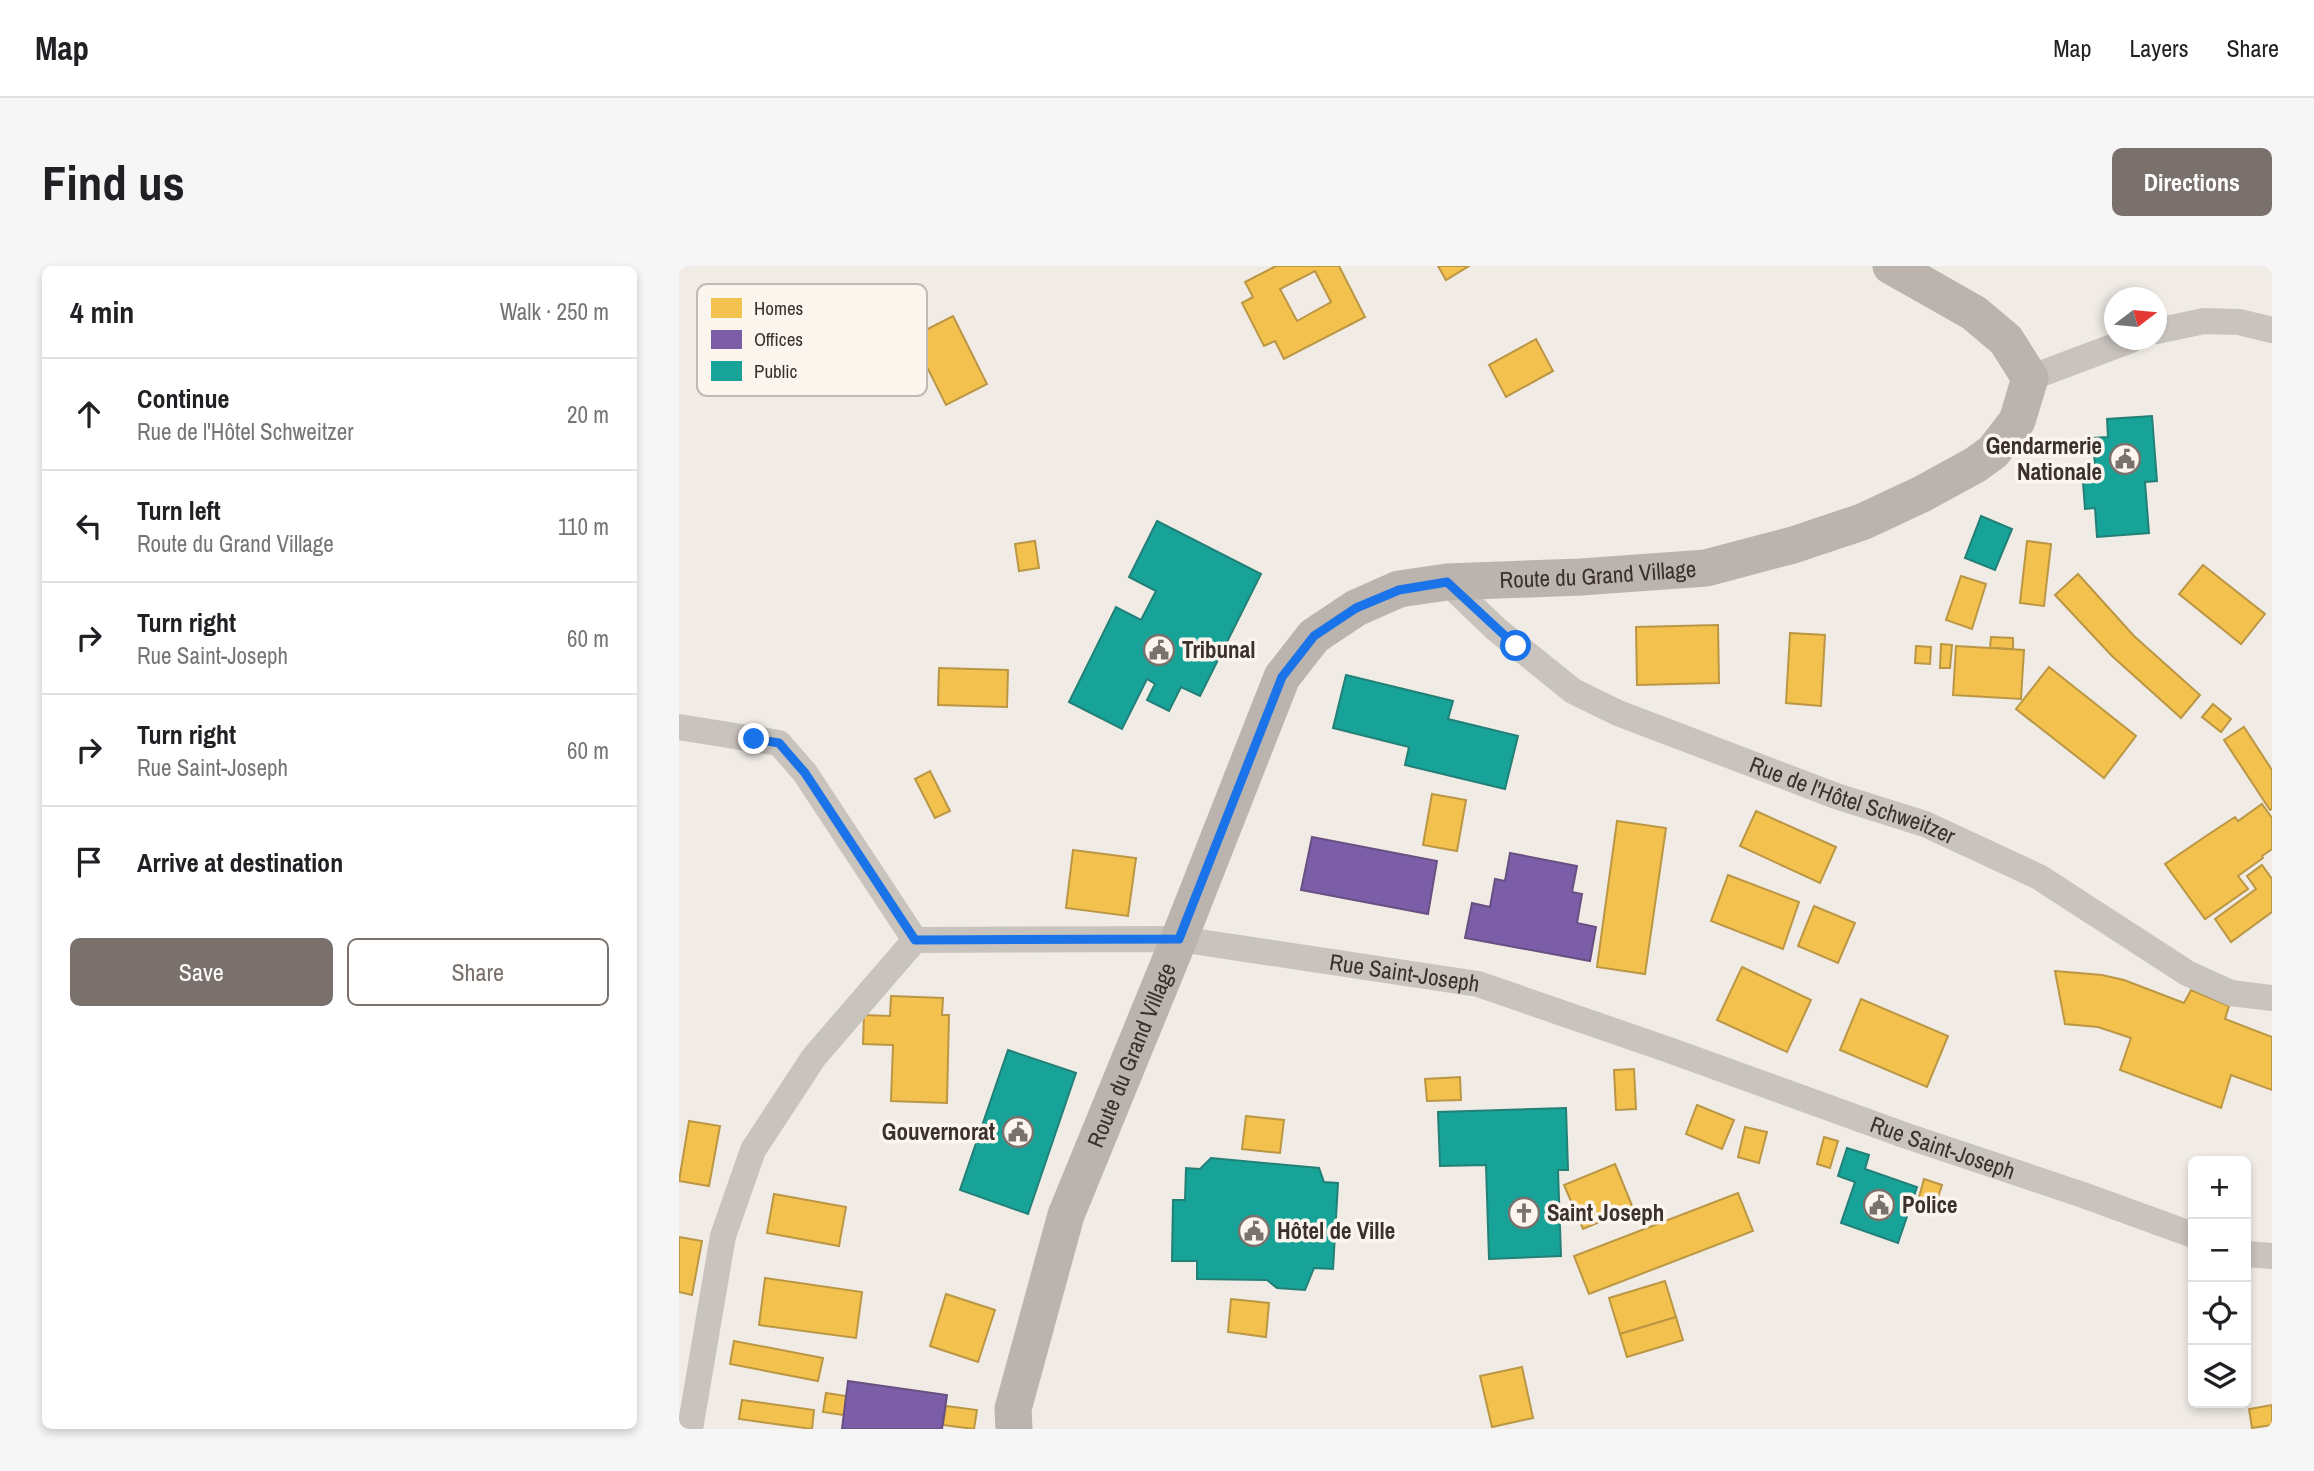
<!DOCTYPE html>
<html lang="en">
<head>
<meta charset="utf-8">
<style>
	:root { --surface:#fff; --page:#f6f6f6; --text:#202124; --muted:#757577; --line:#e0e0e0; --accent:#7a716c }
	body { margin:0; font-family:"Archivo Narrow",sans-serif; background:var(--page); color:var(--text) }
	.controls { position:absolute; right:21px; bottom:21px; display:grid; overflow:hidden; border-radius:10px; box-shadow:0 4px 10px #0003 }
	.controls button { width:63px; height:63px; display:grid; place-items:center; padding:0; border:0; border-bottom:2px solid var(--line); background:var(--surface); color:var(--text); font:35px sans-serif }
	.compass { position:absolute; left:1425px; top:21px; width:63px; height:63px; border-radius:50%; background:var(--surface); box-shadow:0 4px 10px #0003; rotate:74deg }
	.stop { position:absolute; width:21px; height:21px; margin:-16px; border:5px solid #1a73e8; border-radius:50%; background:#fff }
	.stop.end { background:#1a73e8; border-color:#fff; box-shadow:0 2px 7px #0008 }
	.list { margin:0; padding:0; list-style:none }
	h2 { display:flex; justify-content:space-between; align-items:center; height:91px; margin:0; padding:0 28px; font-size:30px }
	h2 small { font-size:23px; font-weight:400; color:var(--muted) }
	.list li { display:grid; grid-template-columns:46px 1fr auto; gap:21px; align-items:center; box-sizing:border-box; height:112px; padding:0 28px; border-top:2px solid var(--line) }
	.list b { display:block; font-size:26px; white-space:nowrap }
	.list p { margin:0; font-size:23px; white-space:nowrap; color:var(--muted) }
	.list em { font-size:23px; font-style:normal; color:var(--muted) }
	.actions { display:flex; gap:14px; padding:21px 28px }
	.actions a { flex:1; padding:16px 0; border:2px solid var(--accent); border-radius:10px; text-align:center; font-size:24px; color:var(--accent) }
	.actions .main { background:var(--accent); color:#fff }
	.icon { flex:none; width:38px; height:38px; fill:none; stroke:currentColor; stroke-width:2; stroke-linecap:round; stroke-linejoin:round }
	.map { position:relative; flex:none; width:1593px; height:1163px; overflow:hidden; border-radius:10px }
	header { display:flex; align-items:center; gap:42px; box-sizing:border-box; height:98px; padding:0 35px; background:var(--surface); border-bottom:2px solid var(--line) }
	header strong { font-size:33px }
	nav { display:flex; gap:38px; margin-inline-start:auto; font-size:24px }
	.intro { display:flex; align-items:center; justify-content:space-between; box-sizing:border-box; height:168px; padding:0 42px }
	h1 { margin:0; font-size:49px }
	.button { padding:18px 32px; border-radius:10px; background:var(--accent); color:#fff; font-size:24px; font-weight:700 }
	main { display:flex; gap:42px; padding:0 42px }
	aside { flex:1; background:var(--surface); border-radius:10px; box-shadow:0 4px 10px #0003 }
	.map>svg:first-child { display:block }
	.homes { fill:#f2c14e; stroke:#bb9644; stroke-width:2; fill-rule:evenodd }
	.offices { fill:#7b5ea7; stroke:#685082; stroke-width:2 }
	.public { fill:#17a398; stroke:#228077; stroke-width:2 }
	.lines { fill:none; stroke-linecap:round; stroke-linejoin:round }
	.street { stroke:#c9c3be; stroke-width:26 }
	.secondary { stroke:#bab3ae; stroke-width:37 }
	.route { stroke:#1a73e8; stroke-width:9 }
	.labels { text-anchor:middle; stroke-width:7; stroke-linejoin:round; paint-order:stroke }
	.poi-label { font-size:23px; font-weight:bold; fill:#3b302b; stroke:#fbf5ee; text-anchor:start }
	.street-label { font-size:23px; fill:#3b302b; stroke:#fbf5ee }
	.key { fill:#fbf5ee; stroke:#c1bab4; stroke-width:2 }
	.key-label { font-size:19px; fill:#3b302b }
</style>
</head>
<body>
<header>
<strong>Map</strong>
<nav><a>Map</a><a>Layers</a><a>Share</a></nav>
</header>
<div class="intro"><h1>Find us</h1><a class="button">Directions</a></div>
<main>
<aside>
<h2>4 min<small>Walk · 250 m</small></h2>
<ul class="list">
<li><svg class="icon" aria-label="ahead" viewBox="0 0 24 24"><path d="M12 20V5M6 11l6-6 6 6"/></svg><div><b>Continue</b><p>Rue de l'Hôtel Schweitzer</p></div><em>20 m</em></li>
<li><svg class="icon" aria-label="left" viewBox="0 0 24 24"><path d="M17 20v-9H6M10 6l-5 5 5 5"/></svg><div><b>Turn left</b><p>Route du Grand Village</p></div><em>110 m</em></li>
<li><svg class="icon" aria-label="right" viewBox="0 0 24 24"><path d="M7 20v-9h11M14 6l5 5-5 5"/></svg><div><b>Turn right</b><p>Rue Saint-Joseph</p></div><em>60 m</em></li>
<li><svg class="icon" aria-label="right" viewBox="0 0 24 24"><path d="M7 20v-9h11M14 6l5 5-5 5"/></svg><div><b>Turn right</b><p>Rue Saint-Joseph</p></div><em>60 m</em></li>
<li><svg class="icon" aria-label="arrive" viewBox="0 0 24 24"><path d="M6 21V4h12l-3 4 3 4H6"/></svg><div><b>Arrive at destination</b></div></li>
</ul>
<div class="actions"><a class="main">Save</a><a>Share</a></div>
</aside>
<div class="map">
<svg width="1593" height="1163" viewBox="0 0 1593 1163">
	<rect width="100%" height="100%" fill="#f0ebe5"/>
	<g class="homes">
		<path d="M597 0H660L686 51 605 93 596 75 585 80 563 37 574 31 566 16ZM636 5 652 36 618 55 601 23Z"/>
		<polygon points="759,0 790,0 767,14"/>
		<polygon points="274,50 308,118 267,139 233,71"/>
		<polygon points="857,73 874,105 827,131 810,99"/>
		<polygon points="356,275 360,302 340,305 336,278"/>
		<polygon points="1348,275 1372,278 1365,340 1341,337"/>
		<polygon points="1524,299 1586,348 1562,378 1500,328"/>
		<polygon points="1399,308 1455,370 1521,429 1502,452 1433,390 1376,329"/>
		<polygon points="1282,310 1307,318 1293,363 1267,354"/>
		<polygon points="1039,359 1040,417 958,419 957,361"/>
		<polygon points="1111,367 1146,369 1142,440 1107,437"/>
		<polygon points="1312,371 1334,372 1334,383 1311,382"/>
		<polygon points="1262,378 1273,379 1271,402 1261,402"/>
		<polygon points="1237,380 1252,381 1251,398 1236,397"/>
		<polygon points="1277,380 1345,384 1342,433 1274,429"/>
		<polygon points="1370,401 1457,470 1425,512 1337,443"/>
		<polygon points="260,402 329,404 328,441 259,439"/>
		<polygon points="1534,438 1552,453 1542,466 1523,451"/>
		<polygon points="1565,461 1593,504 1593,543 1591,544 1545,474"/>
		<polygon points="251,505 271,545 256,552 236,513"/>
		<polygon points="753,528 787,534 778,585 744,579"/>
		<polygon points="1583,538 1593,552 1593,583 1583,590 1584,592 1559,610 1569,623 1526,653 1486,598 1530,568 1556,551 1559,555"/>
		<polygon points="1077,545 1157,581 1141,617 1061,580"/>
		<polygon points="938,555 987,562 966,708 918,701"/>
		<polygon points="394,584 457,592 449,650 387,642"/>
		<polygon points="1583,599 1593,613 1593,646 1552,676 1536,653 1577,623 1568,610"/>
		<polygon points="1049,609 1120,636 1104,683 1032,655"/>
		<polygon points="1135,640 1176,657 1159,697 1119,680"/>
		<polygon points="1063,701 1132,734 1108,786 1038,754"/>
		<polygon points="1376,705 1423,709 1445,714 1505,737 1512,724 1550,740 1546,753 1593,771 1593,824 1552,809 1542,842 1441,804 1452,772 1419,761 1386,758"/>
		<polygon points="212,730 264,732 263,749 270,749 268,837 212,835 214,779 184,778 185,749 211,750"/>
		<polygon points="1182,733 1269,770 1248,821 1161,784"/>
		<polygon points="955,803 957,843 937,844 935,804"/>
		<polygon points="781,811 782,834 748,835 746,813"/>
		<polygon points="1018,839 1055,854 1043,883 1007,868"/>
		<polygon points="567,850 605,854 601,887 563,883"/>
		<polygon points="10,855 41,860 30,920 0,915"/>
		<polygon points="1066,861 1088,866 1080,897 1059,891"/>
		<polygon points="1145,871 1159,875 1151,902 1138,898"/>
		<polygon points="936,898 954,942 904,963 885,919"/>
		<polygon points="1245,913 1263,919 1254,947 1237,942"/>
		<polygon points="1059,927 1074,965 910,1028 895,990"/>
		<polygon points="95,928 167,941 160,980 88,967"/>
		<polygon points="0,971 23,975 13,1029 0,1026"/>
		<polygon points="86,1012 183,1026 177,1072 80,1059"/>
		<polygon points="986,1015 997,1051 941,1068 930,1032"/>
		<polygon points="267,1028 316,1044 299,1096 251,1080"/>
		<polygon points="552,1033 590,1037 587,1071 549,1066"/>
		<polygon points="997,1051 1004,1074 948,1091 941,1068"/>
		<polygon points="55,1075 144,1092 139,1115 51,1098"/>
		<polygon points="843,1101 854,1152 813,1161 801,1110"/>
		<polygon points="147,1127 167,1130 165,1149 144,1146"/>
		<polygon points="63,1134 135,1144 133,1163 60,1153"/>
		<polygon points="1593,1139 1593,1159 1573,1162 1570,1143"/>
		<polygon points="267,1140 298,1144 295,1163 264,1159"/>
	</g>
	<g class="offices">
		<polygon points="633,571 758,595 749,648 622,624"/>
		<polygon points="831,587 898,600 893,626 903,628 898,657 917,661 911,695 786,672 793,637 811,641 816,613 826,615"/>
		<polygon points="169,1115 268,1129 263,1163 163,1163"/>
	</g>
	<g class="public">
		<polygon points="1473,150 1478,215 1466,216 1470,267 1418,271 1416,242 1406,243 1404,216 1417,215 1414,172 1429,171 1428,153"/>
		<polygon points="1302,250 1333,263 1316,304 1286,292"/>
		<polygon points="478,255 582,308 521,430 502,421 490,445 468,434 476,418 468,413 443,463 390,436 437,341 462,354 477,325 450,311"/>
		<polygon points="667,409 774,435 769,453 839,470 826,523 726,499 730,481 654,462"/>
		<polygon points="329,784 397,807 349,948 281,924"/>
		<polygon points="887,842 889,904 879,904 882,990 810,993 807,899 761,900 759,846"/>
		<polygon points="1168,882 1190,889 1186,903 1238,921 1219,977 1162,957 1176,916 1159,910"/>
		<polygon points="532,892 640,902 645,916 659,917 654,1003 635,1002 626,1024 598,1022 588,1014 518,1013 518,995 493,995 494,934 506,934 507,902 521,903"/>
	</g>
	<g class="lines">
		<g class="street">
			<polyline points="1478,65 1525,55 1560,56 1593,64"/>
			<polyline points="1351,112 1452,74"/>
			<path id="s1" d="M768 316 817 363 894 425 939 447 1157 530 1246 558 1360 611 1508 707 1552 727 1593 732"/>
			<path id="s2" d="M0 461 100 477 126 507 236 674 500 673 799 718 990 784 1225 869 1404 929 1514 969"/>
			<polyline points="1567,988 1593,990"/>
			<polyline points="11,1163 44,970 74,884 135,791 236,674"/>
		</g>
		<path class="secondary" id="s3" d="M335 1163 334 1143 387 949 500 673 603 411 635 370 677 342 720 323 768 316 902 311 1027 302 1114 279 1183 256 1243 228 1296 199 1314 186 1338 155 1351 112 1327 74 1295 47 1212 0"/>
	</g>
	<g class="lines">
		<polyline class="route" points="75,473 100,477 126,507 236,674 500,673 603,411 635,370 677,342 720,324 768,316 837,380"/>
	</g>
	<defs>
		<g id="civic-ring" transform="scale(1.575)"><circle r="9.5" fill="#fbf5ee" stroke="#7a716c" stroke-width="1.5"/><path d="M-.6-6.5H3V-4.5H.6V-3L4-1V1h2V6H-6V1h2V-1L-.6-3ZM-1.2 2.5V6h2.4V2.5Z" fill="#7a716c"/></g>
		<g id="church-ring" transform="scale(1.575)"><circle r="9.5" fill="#fbf5ee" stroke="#7a716c" stroke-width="1.5"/><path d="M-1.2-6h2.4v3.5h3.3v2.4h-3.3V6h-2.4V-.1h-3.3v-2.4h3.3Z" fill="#7a716c"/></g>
	</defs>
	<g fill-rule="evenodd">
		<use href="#civic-ring" x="1446" y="193"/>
		<use href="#civic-ring" x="480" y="384"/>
		<use href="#civic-ring" x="339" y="866"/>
		<use href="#civic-ring" x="1200" y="939"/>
		<use href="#church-ring" x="845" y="947"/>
		<use href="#civic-ring" x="575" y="965"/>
	</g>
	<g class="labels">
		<g class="poi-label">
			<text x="1423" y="188" text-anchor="end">Gendarmerie<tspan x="1423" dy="26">Nationale</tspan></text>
			<text x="503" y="392">Tribunal</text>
			<text x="316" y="874" text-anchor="end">Gouvernorat</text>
			<text x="1223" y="947">Police</text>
			<text x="868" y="955">Saint Joseph</text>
			<text x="598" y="973">Hôtel de Ville</text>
		</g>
		<g class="street-label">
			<text dy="8" stroke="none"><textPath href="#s3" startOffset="1150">Route du Grand Village</textPath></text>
			<text dy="8" stroke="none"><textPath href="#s1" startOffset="467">Rue de l'Hôtel Schweitzer</textPath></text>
			<text dy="8" stroke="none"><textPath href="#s2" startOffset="833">Rue Saint-Joseph</textPath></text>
			<text dy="8" stroke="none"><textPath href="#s3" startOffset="394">Route du Grand Village</textPath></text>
			<text dy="8" stroke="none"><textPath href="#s2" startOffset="1400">Rue Saint-Joseph</textPath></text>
		</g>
	</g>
	<rect x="18" y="18" width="230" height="112" rx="10" class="key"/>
	<rect x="32" y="32" width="31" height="20" fill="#f2c14e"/>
	<rect x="32" y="64" width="31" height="19" fill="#7b5ea7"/>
	<rect x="32" y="95" width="31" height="20" fill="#17a398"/>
	<g class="key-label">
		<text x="75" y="49">Homes</text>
		<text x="75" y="80">Offices</text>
		<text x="75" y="112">Public</text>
	</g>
</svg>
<div class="controls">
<button>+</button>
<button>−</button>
<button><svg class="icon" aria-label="locate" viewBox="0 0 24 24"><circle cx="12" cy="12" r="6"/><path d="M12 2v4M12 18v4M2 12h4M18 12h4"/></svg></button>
<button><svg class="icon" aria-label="layers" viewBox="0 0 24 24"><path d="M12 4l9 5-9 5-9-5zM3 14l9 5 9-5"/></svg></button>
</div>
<svg class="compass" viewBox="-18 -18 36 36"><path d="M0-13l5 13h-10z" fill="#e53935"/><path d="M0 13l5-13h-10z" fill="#757577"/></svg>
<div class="stop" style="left:837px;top:380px"></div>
<div class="stop end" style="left:75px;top:473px"></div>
</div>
</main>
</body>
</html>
